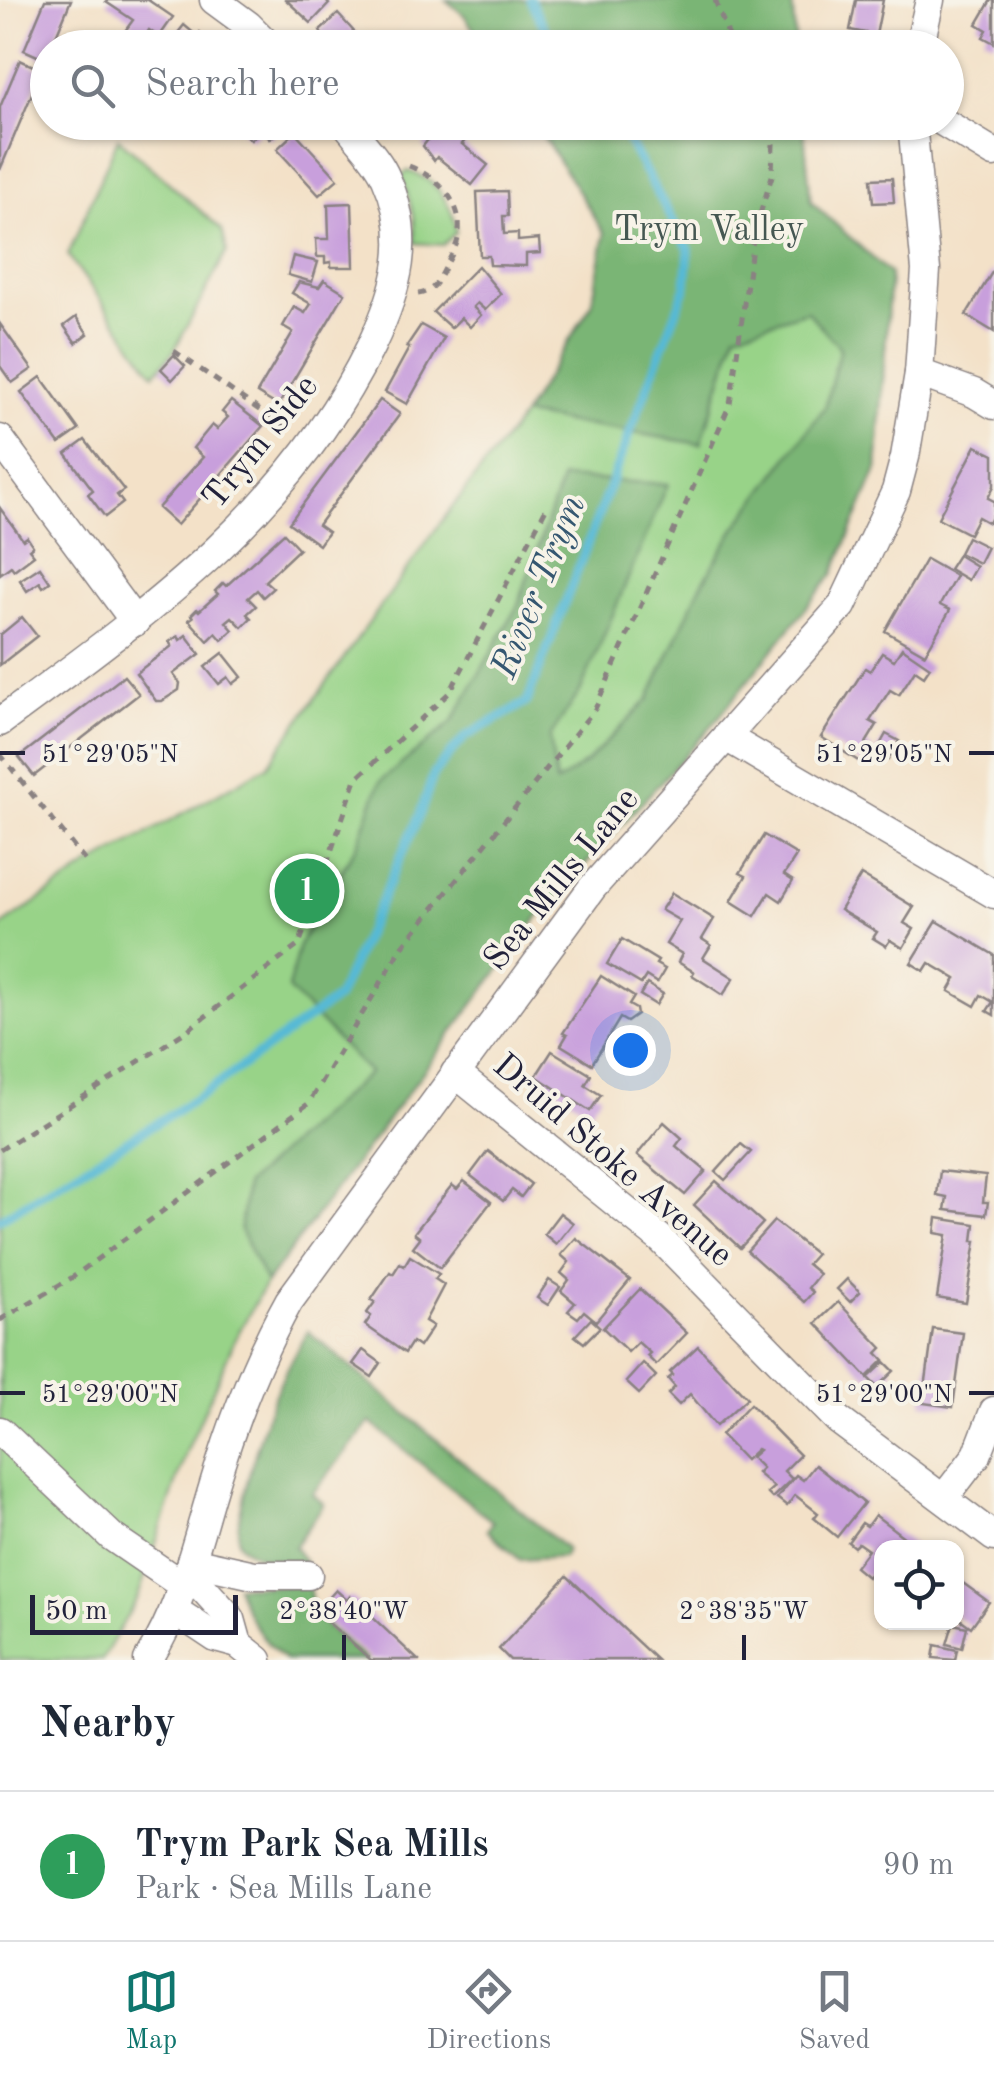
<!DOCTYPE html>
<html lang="en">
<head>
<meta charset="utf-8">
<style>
	:root { --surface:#fff; --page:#f2f2f3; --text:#1f2937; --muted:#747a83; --line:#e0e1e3; --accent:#0f766e }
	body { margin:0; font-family:"Old Standard TT",serif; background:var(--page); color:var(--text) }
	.controls { position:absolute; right:30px; bottom:30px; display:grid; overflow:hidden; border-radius:20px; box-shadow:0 2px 8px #0004 }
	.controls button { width:90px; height:90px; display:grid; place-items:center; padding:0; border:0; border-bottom:2px solid var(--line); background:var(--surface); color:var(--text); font:50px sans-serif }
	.scale { position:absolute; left:30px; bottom:25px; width:208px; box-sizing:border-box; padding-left:10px; border:5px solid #22223b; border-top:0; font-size:28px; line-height:35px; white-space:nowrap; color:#22223b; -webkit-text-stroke:8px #f7f3e8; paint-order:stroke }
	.you { position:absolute; left:630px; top:1050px; width:35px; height:35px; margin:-25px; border:8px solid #fff; border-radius:50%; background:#1a73e8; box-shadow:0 0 0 15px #1a73e833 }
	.badge { display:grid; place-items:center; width:65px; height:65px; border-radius:50%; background:var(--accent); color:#fff; font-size:32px; font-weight:700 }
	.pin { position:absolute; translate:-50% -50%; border:5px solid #fff; box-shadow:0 2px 10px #0006 }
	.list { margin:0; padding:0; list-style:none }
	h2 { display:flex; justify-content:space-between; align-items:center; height:130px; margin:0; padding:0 40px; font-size:42px }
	h2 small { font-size:32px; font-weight:400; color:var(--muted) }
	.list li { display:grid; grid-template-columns:65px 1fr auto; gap:30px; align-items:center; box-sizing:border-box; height:150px; padding:0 40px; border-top:2px solid var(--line) }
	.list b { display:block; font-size:38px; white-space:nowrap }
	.list p { margin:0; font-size:32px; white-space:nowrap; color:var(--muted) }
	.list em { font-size:32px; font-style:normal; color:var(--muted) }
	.icon { flex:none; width:55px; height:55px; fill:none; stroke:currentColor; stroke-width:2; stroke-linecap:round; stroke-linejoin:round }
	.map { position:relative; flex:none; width:994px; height:1660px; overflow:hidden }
	.search { position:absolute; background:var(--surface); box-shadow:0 2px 8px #0004; left:30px; right:30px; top:30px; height:110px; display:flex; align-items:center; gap:25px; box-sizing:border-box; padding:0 35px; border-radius:55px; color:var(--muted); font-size:38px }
	.sheet { height:280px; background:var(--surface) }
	nav { display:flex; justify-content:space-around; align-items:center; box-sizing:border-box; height:140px; border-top:2px solid var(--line); background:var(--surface); font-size:28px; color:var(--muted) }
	nav a { display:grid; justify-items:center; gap:5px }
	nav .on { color:var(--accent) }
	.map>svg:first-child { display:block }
	.green { fill:#98d388; stroke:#5d7a62; stroke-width:2.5 }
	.forest { fill:#7ab574; stroke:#4e6c58; stroke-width:2.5 }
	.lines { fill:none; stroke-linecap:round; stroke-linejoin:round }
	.stream { stroke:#57b9d5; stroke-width:9 }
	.building { fill:#c89fdc }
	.minor-casing { stroke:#8a8282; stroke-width:31 }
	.path { stroke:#8a8282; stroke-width:5; stroke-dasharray:8 8; stroke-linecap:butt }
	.minor { stroke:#fff; stroke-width:28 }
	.ticks { fill:none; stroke:#22223b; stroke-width:4 }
	.labels { text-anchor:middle; stroke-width:8; stroke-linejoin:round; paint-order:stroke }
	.park-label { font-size:35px; fill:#455752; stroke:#f7f3e8 }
	.street-label { font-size:35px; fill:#22223b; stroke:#f7f3e8 }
	.water-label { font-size:38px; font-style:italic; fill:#355771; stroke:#f7f3e8 }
	.ticks-label { font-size:25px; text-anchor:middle; fill:#22223b; stroke:#f7f3e8; stroke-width:8; stroke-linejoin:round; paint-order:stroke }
</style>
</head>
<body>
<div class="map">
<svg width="994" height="1660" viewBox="0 0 994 1660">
	<rect width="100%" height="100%" fill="#f7f3e8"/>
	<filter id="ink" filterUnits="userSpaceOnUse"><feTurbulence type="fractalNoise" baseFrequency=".01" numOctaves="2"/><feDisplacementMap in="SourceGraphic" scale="20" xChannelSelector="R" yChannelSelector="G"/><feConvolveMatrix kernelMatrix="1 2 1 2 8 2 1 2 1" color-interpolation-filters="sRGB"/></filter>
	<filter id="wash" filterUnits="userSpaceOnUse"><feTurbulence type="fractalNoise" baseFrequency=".0048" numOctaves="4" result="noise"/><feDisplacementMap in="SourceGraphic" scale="40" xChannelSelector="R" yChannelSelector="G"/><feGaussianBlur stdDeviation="2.25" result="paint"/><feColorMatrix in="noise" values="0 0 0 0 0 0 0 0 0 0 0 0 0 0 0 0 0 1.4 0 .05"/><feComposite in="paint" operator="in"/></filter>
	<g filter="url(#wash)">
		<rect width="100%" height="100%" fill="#f3e1c8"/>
		<g class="green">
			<polygon points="535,123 803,123 811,202 890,274 877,470 833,574 715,722 539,916 266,1283 235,1339 186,1453 138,1597 102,1660 0,1660 0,927 89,866 267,766 438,526 523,415 592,304 605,234"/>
			<polygon points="118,138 222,230 227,251 174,351 154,374 68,255"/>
			<path d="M408 171C436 178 453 204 456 232L443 245 415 243 414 217 402 175Z"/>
		</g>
		<g class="forest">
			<polygon points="446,0 792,0 796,47 485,47 464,15"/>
			<polygon points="535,123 803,123 811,202 890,274 877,470 833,574 715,722 539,916 266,1283 240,1230 246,1184 369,1073 288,989 299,945 358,843 380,782 452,722 518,605 562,478 668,484 581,690 550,737 556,783 587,762 648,700 699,589 734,530 825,407 840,348 807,311 736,333 701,444 523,415 592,304 605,234"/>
			<path d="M308 1331 566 1549 563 1557 520 1560 487 1530 493 1522 370 1422 312 1494 324 1504 294 1547 306 1563C286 1560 254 1562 240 1544 229 1529 266 1415 275 1394 284 1372 297 1352 308 1331Z"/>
			<path d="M236 1586H309L314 1615 366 1660H285C260 1639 247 1617 236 1586Z"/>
		</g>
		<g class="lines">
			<g class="stream">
				<polyline points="530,0 555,48"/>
				<polyline points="0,1219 202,1095 337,998 420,814 434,773 465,737 527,702 686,286 689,249 617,122"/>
			</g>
		</g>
		<g id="blocks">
			<g class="building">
				<polygon points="45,0 71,0 51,48 48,48 46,60 24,50"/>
				<polygon points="108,0 148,0 173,17 159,37 149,30 141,42 125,31 133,20 106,2"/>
				<polygon points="286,0 325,0 329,4 311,23"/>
				<polygon points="856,0 883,0 876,35 850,30"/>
				<polygon points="991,0 994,0 994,43 983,37 987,30 977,24"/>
				<polygon points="338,14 368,47 374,41 380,48 336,48 331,43 328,46 320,31"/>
				<polygon points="184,25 197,36 200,32 207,38 204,42 210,48 166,48"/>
				<polygon points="20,60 42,70 0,170 0,107"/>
				<polygon points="246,122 287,122 270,139 261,130 251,140 240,129"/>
				<polygon points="448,125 466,139 462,144 488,165 472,185 437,157 434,161 423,146 439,126 444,130"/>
				<polygon points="295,132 338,179 319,195 277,149"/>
				<polygon points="892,178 894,202 873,203 871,179"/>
				<polygon points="507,191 508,216 503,216 504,234 518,233 518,241 539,239 540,253 526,254 526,266 490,265 489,256 480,256 477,192"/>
				<polygon points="352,203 354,267 331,267 331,262 325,263 325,257 317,257 316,239 329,239 328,204"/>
				<polygon points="293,256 318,262 312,282 288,275"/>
				<polygon points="478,266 501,294 485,310 477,303 473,307 481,315 470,327 461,318 451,328 433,312"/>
				<polygon points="994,269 994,332 966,315"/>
				<polygon points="324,280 345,293 278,406 257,393 293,332 283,326 294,307 305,313 311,304 292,293 299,282 319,287"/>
				<polygon points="76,317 88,334 76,343 64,326"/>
				<polygon points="0,324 32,369 12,383 0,366"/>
				<polygon points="421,325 444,338 407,404 385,392 409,348 406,347"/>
				<polygon points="174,355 185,366 172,380 161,369"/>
				<polygon points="41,377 79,430 59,444 21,392"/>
				<polygon points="380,400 400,414 318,525 328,532 319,545 289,523"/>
				<polygon points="231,401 263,426 177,525 158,508 203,457 193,448 212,425 217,429 228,417 222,412"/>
				<polygon points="85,440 124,490 117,495 123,503 105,517 88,494 93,490 66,454"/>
				<polygon points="976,446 994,455 994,486 988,498 994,501 994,513 989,523 978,517 969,534 938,518"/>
				<polygon points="0,508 23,540 27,537 33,546 29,549 34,555 14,570 11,566 0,574"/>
				<polygon points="284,533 299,549 265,581 273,588 263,597 257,590 248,598 256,606 247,614 251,618 242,627 232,617 226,622 233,630 222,640 216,633 208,641 189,620 193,617 191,615 197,609 199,611 218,594 215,591 223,583 226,586"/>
				<polygon points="967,537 987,547 979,563 959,553"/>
				<polygon points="958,555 976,566 968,580 949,569"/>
				<polygon points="926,559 956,576 940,605 950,610 925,654 885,631"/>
				<polygon points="40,567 50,582 43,587 40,582 27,591 20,580"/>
				<polygon points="22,617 37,636 0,665 0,635"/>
				<polygon points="186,635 200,654 173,674 180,683 179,690 162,701 156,701 136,673 172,646 169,642 178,636 180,640"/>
				<polygon points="902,648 930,667 924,676 915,670 899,695 890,690 870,721 877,725 866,743 873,749 863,764 821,737 865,668 870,671 882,653 894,660"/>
				<polygon points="223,653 242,677 233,684 228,677 219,684 205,667"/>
				<polygon points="124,676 139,694 34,776 19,757"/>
				<polygon points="886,734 899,741 888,760 876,752"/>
				<polygon points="764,835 797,855 784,875 793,881 781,901 769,893 755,916 731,901 746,876 740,873"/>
				<polygon points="861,875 914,907 904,923 914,929 903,948 890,940 886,946 873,938 877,932 840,910"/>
				<polygon points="672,893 714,919 702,939 711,945 703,958 734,978 723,995 692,975 694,972 678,962 682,954 666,944 680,921 661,910"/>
				<polygon points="937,921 994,955 994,1015 987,1011 993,1002 981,995 975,1006 949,991 956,979 929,963 924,971 911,963"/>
				<polygon points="622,939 658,961 656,964 665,969 657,983 646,976 641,984 607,964"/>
				<polygon points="601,976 634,997 629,1005 636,1009 637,1015 627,1022 620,1018 592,1064 561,1045 567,1035 563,1033"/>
				<polygon points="647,984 663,994 656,1005 640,995"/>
				<polygon points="552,1051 591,1075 585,1085 601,1095 590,1111 536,1076"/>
				<polygon points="664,1122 682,1138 676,1146 706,1171 685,1195 637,1155"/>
				<polygon points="741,1144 751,1152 725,1180 716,1172"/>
				<polygon points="488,1151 531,1184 521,1197 512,1190 503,1201 470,1175"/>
				<polygon points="940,1171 986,1176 983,1202 988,1202 986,1215 945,1210 947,1197 937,1195"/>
				<polygon points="464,1181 491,1202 440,1268 413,1247 420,1238 414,1233 452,1185 457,1189"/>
				<polygon points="716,1181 763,1223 740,1248 694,1205"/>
				<polygon points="560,1213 573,1223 556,1244 544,1234"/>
				<polygon points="937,1218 975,1224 973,1241 976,1241 966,1303 937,1298 947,1235 935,1233"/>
				<polygon points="774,1221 816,1254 807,1264 819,1274 808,1288 813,1292 804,1302 747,1251"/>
				<polygon points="576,1238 630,1280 596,1321 584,1311 578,1318 568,1311 575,1303 561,1291 569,1280 561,1273 569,1262 561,1255"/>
				<polygon points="410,1256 439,1274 435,1279 444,1285 425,1321 433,1326 419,1347 412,1342 405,1353 365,1325 371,1316 367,1313 375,1302 371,1300 390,1272 393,1274 400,1263 404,1266"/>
				<polygon points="847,1279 860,1292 850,1302 837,1289"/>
				<polygon points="549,1280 560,1287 548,1305 537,1298"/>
				<polygon points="640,1289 687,1333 656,1365 647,1356 650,1353 638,1342 628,1352 603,1328"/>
				<polygon points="838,1302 882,1348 877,1353 884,1360 867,1377 816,1323"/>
				<polygon points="591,1319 600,1327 584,1343 575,1336"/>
				<polygon points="933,1329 963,1333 953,1407 923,1403"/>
				<polygon points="698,1346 747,1398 716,1426 690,1394 679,1405 668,1394 675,1387 668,1379 673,1375 670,1372"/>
				<polygon points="363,1350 381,1363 372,1377 353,1364"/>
				<polygon points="885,1362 894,1371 877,1387 868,1378"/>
				<polygon points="643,1363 656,1376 639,1394 626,1382"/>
				<polygon points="750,1404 800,1455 784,1471 792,1479 772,1498 767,1493 774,1487 757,1473 762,1468 751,1457 759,1450 757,1449 745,1460 721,1435"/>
				<polygon points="815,1465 864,1503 837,1537 814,1518 818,1513 795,1495 787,1506 777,1498 796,1475 803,1480"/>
				<polygon points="875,1515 918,1548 881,1548 881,1568 877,1564 867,1577 855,1567 868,1550 858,1543 854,1547 848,1542 862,1523 867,1526"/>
				<polygon points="567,1576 657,1660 510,1660 499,1649"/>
				<polygon points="956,1578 989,1602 971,1627 956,1616"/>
				<polygon points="336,1590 347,1600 350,1596 418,1660 371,1660 316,1612"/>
				<polygon points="953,1624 967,1627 962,1648 947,1644"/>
				<polygon points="935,1645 957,1650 955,1660 933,1658"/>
			</g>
		</g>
	</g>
	<g filter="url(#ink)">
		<use href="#blocks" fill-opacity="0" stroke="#8a8282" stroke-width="2.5"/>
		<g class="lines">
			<g class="minor-casing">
				<g id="minor">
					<polyline points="214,0 248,25 271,48"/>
					<polyline points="919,48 930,0"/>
					<polyline points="943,122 994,153"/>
					<polyline points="919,373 974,393 994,405"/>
					<polyline points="0,439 135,622"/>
					<path d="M0 722C145 615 290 513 371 346 398 290 413 238 386 178 378 158 358 140 345 122"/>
					<polyline points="726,737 994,894"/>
					<polyline points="455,1073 662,1240 838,1420 994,1537"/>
					<polyline points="0,1431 112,1537 185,1587"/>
					<polyline points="944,1498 977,1455 994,1411"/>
					<polyline points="191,1561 254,1575 308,1575"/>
					<polyline points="189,1573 231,1619 238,1644"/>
					<polyline points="174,1610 216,1638 238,1644 258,1660"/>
					<path d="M148 1660C186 1600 198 1532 220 1465 238 1408 260 1353 289 1301L592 888 842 606 896 491 905 457 919 373 926 270 912 122"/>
				</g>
			</g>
			<g class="path">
				<polyline points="715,0 733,48"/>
				<path d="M409 166C435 176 462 200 459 231 459 244 450 257 445 268 438 282 433 292 418 294"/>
				<polyline points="174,351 291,432"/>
				<polyline points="0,754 89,866"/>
				<polyline points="0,1150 185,1032 299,945 356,779 450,692 549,503"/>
				<polyline points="0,1320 73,1277 308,1104 403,946 595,709 730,404 754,233 772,176 773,144 763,122"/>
			</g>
			<use href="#minor" class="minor"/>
		</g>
	</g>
	<path class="ticks" d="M0 753H25M969 753H994M0 1393H25M969 1393H994M344 1635V1660M744 1635V1660"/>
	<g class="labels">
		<g class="park-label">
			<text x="709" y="240">Trym Valley</text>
		</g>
		<g class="street-label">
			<text transform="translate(259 441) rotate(-51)" y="12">Trym Side</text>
			<text transform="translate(560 878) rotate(-51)" y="12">Sea Mills Lane</text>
			<text transform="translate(614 1159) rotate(41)" y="12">Druid Stoke Avenue</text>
		</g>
		<g class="water-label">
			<text transform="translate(537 586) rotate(-68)" y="13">River Trym</text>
		</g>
	</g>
	<g class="ticks-label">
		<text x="110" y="762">51°29'05"N</text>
		<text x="884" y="762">51°29'05"N</text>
		<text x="110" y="1402">51°29'00"N</text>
		<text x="884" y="1402">51°29'00"N</text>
		<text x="344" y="1619">2°38'40"W</text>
		<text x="744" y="1619">2°38'35"W</text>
	</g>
</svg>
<div class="controls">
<button><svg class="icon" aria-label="locate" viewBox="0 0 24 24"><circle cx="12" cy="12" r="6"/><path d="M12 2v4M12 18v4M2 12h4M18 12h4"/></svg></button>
</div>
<div class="scale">50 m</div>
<div class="you"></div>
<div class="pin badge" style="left:307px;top:891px;background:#2e9e5b">1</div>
<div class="search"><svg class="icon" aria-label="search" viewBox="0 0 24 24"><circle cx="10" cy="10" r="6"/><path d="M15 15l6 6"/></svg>Search here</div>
</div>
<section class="sheet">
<h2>Nearby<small></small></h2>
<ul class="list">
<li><span class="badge" style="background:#2e9e5b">1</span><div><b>Trym Park Sea Mills</b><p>Park · Sea Mills Lane</p></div><em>90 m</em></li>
</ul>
</section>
<nav>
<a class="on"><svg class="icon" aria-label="map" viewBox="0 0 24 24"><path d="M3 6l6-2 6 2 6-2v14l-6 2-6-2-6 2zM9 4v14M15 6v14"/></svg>Map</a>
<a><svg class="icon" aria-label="directions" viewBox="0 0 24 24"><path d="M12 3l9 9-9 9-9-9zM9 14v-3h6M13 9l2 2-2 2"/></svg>Directions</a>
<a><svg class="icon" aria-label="saved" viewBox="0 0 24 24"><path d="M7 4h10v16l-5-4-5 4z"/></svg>Saved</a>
</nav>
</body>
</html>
